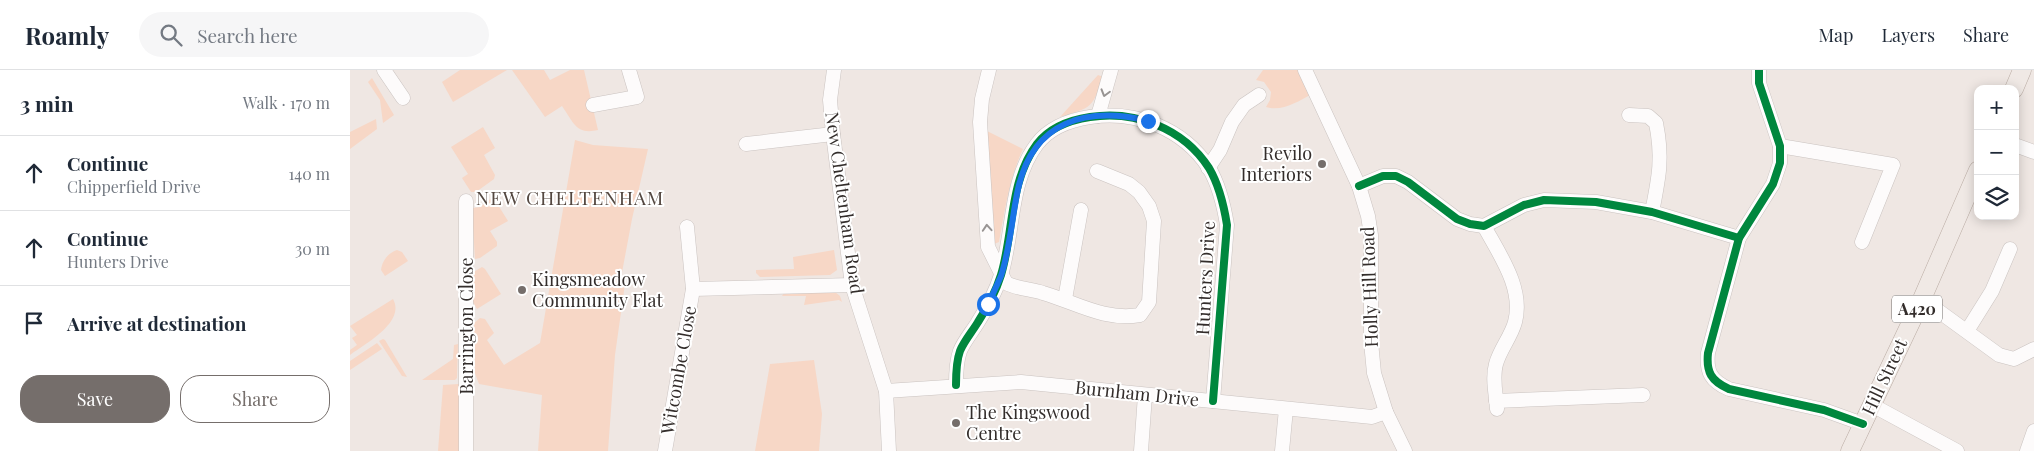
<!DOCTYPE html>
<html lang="en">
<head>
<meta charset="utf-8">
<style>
	:root { --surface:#fff; --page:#f6f6f7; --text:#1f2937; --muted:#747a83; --line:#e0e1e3; --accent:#756e6b }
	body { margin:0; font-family:"Playfair Display",serif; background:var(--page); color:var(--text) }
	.controls { position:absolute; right:15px; top:15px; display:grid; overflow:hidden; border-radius:10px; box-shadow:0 2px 12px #0003 }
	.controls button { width:45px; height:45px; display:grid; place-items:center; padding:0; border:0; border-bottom:1px solid var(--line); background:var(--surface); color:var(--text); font:25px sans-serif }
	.stop { position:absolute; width:15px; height:15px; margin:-11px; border:4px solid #1a73e8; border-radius:50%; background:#fff }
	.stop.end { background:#1a73e8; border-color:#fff; box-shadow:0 1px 5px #0008 }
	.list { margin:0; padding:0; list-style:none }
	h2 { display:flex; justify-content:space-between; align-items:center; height:65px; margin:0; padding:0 20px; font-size:21px }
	h2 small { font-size:16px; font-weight:400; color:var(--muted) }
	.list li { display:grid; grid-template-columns:32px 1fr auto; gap:15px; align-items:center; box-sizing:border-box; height:75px; padding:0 20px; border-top:1px solid var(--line) }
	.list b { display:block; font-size:19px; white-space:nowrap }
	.list p { margin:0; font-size:16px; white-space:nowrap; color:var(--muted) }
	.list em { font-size:16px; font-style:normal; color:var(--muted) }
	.actions { display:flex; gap:10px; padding:15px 20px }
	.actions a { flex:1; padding:11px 0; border:1px solid var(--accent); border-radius:20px; text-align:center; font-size:18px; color:var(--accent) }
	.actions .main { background:var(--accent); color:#fff }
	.icon { flex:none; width:28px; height:28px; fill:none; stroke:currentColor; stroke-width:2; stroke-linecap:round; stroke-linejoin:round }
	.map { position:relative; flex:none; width:1684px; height:381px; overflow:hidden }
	header { display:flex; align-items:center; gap:30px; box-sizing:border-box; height:70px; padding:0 25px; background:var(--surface); border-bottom:1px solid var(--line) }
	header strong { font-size:24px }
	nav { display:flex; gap:28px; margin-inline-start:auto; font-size:18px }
	.search { width:350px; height:45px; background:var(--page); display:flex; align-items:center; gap:12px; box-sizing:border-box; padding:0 18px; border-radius:28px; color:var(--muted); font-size:19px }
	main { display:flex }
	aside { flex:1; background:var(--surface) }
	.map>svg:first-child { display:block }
	.green { fill:#f7d7c6 }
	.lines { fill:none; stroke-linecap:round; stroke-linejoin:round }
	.minor-casing { stroke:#cac3c0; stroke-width:15 }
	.major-casing { stroke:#baaca4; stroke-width:19 }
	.minor { stroke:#fdfbfb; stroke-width:14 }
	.major { stroke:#f0e9e5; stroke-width:18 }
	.cycleway-casing { stroke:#fff; stroke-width:11 }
	.cycleway { stroke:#00873e; stroke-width:8 }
	.oneway { stroke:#989493 }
	.route { stroke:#1a73e8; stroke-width:6 }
	.poi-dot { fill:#756e6b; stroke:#fff; stroke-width:2 }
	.labels { text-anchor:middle; stroke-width:4; stroke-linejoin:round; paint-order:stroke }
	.shield { fill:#fff; stroke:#706c6b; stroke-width:1 }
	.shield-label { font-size:16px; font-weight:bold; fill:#332d2b }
	.poi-label { font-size:18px; fill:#332d2b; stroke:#fff; text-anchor:start }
	.street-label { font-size:18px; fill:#332d2b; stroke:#fff }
	.neighbourhood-label { font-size:19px; letter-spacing:1px; fill:#544841; stroke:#fff }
</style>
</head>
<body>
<header>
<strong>Roamly</strong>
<div class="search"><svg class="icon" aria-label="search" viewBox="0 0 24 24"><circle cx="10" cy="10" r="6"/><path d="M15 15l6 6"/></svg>Search here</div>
<nav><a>Map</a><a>Layers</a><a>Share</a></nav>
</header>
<main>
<aside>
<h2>3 min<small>Walk · 170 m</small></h2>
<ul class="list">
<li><svg class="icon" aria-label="ahead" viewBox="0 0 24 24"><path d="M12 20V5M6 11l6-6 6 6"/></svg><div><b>Continue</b><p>Chipperfield Drive</p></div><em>140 m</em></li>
<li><svg class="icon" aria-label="ahead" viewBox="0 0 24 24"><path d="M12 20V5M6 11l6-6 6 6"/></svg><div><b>Continue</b><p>Hunters Drive</p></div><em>30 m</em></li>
<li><svg class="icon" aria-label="arrive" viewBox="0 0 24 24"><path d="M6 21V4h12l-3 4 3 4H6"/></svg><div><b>Arrive at destination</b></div></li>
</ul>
<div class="actions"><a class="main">Save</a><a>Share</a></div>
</aside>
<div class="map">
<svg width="1684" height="381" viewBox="0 0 1684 381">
	<rect width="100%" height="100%" fill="#efe7e3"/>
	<g class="green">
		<polygon points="110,0 157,0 103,32 92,12"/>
		<path d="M162 0H194L200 10 220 0H234L248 60C226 65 224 53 212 36L195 47Z"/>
		<path d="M913 0H949L962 24C947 32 932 42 916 37L920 30 921 22 914 12 906 10Z"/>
		<path d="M748 5 753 7C742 39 742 37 710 47Z"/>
		<polygon points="22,8 44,45 33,53 30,30 18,12"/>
		<polygon points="26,49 27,59 0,79 0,62"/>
		<polygon points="133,57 145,78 134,85 145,105 144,109 126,122 121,122 112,108 118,104 101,77"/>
		<path d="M635 60 673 79C659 109 655 140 649 172L644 174Z"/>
		<polygon points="225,70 243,75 298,79 282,149 270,213 275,214 265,285 258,381 188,381 192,325 129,314 123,298 123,254 130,248 135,249 144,263 137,270 154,295 190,273"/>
		<polygon points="143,127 158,151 140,161 147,172 147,176 130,188 125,189 122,141 123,138 130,137"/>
		<path d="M47 180 52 182 58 191 35 206 31 200C32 191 38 183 47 180Z"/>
		<polygon points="484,180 487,200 480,205 410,207 406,203 406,200 444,199 443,187"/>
		<polygon points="132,197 135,199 151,224 127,239 122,230 122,203"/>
		<polygon points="485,222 490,226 492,232 489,230 454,235 456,226 432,226 434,223"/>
		<path d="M43 229C56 252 15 274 0 285V280L7 275 2 268 7 265 0 256Z"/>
		<polygon points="33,269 35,270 57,307 52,306 29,271"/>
		<polygon points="27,273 32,279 0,300 0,291"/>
		<polygon points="108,274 107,308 105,310 72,310 103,289 104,275"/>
		<polygon points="464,290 472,344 469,381 405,381 420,294"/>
		<polygon points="108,314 110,315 109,381 88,381 93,315"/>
	</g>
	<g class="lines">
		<g class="minor-casing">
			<g id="minor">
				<polyline points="34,0 53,28"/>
				<polyline points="484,0 480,30 483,64 502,215 536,321 539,381"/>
				<path d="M639 0 632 29 630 52 638 177 656 213C667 219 681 219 693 223 727 233 754 251 790 245L799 232 804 151 799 136 789 122 779 114 747 101"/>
				<polyline points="955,0 1009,116 1018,146 1021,165 1021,272 1024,303 1036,342 1055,381"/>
				<path d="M1409 0V13L1430 76V93L1423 114 1389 168 1358 283C1356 302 1361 311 1379 319L1474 340 1513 354"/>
				<polyline points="243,35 287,27 279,0"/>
				<path d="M1279 45 1298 46 1306 53C1313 88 1309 107 1302 142"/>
				<polyline points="748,46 761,0"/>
				<polyline points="396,74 483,64"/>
				<polyline points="1665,75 1684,82"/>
				<polyline points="1430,76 1543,95 1512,172"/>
				<polyline points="858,98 870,80 882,52 894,35 909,25"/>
				<polyline points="1009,116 1033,106 1046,106 1058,112 1107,149 1120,154 1134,156 1174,135 1194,130 1246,132 1302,142 1389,168"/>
				<polyline points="116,131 116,381"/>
				<path d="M1134 156C1149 184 1174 218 1165 252 1161 267 1150 279 1146 294 1142 308 1146 324 1147 339"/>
				<polyline points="343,219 502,215"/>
				<polyline points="715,229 731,140"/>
				<polyline points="1572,229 1649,285 1664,289 1684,279"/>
				<polyline points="1617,261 1642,221 1660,179"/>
				<path d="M606 315C606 304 606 292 610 281 614 271 622 262 628 252 637 238 646 221 651 205 664 162 659 111 687 74 700 57 720 50 740 47 785 40 833 58 859 98 869 115 874 136 877 155L863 331"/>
				<polyline points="536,321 671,312 1022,347 1036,342"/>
				<polyline points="1146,331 1293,325"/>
				<polyline points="1522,335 1607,381"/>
				<polyline points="315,381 343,219 337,157"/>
				<polyline points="791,381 795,325"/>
				<polyline points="932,381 936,339"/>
				<polyline points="1677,381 1684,361"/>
			</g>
		</g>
		<g class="major-casing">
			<g id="major">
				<polyline points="1664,19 1672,0"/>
				<polyline points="1500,381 1572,229 1628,100"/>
			</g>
		</g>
		<use href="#minor" class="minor"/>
		<use href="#major" class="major"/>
		<g class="cycleway-casing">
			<g id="cycleway">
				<path d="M1409 0V13L1430 76V93L1423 114 1389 168 1358 283C1356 302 1361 311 1379 319L1474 340 1513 354"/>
				<polyline points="1009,116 1033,106 1046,106 1058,112 1107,149 1120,154 1134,156 1174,135 1194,130 1246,132 1302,142 1389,168"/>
				<path d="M606 315C606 304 606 292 610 281 614 271 622 262 628 252 637 238 646 221 651 205 664 162 659 111 687 74 700 57 720 50 740 47 785 40 833 58 859 98 869 115 874 136 877 155L863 331"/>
			</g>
		</g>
		<use href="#cycleway" class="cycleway"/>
	</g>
	<defs><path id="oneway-chevron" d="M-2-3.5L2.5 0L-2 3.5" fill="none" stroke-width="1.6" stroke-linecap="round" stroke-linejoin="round" transform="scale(1.25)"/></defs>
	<g class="oneway">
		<use href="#oneway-chevron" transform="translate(755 23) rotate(106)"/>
		<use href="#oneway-chevron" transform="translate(637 158) rotate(-94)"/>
	</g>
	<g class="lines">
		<path class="route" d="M638 234C643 224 647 215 651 206 660 179 662 147 668 119 683 51 736 36 798 51"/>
	</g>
	<g class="poi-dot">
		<circle cx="972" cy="94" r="5"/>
		<circle cx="172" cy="220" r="5"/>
		<circle cx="606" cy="353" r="5"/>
	</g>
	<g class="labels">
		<rect class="shield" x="1542" y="225.5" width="50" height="27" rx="4"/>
		<g class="shield-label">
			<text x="1567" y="245">A420</text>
		</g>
		<g class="poi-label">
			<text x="962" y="90" text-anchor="end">Revilo<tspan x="962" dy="21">Interiors</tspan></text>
			<text x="182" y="216">Kingsmeadow<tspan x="182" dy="21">Community Flat</tspan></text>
			<text x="616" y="349">The Kingswood<tspan x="616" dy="21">Centre</tspan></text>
		</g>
		<g class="street-label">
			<text transform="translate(494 133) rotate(82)" y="6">New Cheltenham Road</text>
			<text transform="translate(856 208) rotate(-87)" y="6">Hunters Drive</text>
			<text transform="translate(1020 217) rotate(-92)" y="6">Holly Hill Road</text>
			<text transform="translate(117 256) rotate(-90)" y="6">Barrington Close</text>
			<text transform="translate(329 300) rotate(-80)" y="6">Witcombe Close</text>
			<text transform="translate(1535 307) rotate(-65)" y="6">Hill Street</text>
			<text transform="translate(787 324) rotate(6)" y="6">Burnham Drive</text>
		</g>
		<g class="neighbourhood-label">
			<text x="220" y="135">NEW CHELTENHAM</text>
		</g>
	</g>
</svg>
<div class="controls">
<button>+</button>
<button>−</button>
<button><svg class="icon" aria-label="layers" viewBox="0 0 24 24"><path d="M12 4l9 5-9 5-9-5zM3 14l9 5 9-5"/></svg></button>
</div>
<div class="stop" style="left:638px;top:234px"></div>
<div class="stop end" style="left:798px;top:51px"></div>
</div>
</main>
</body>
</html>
